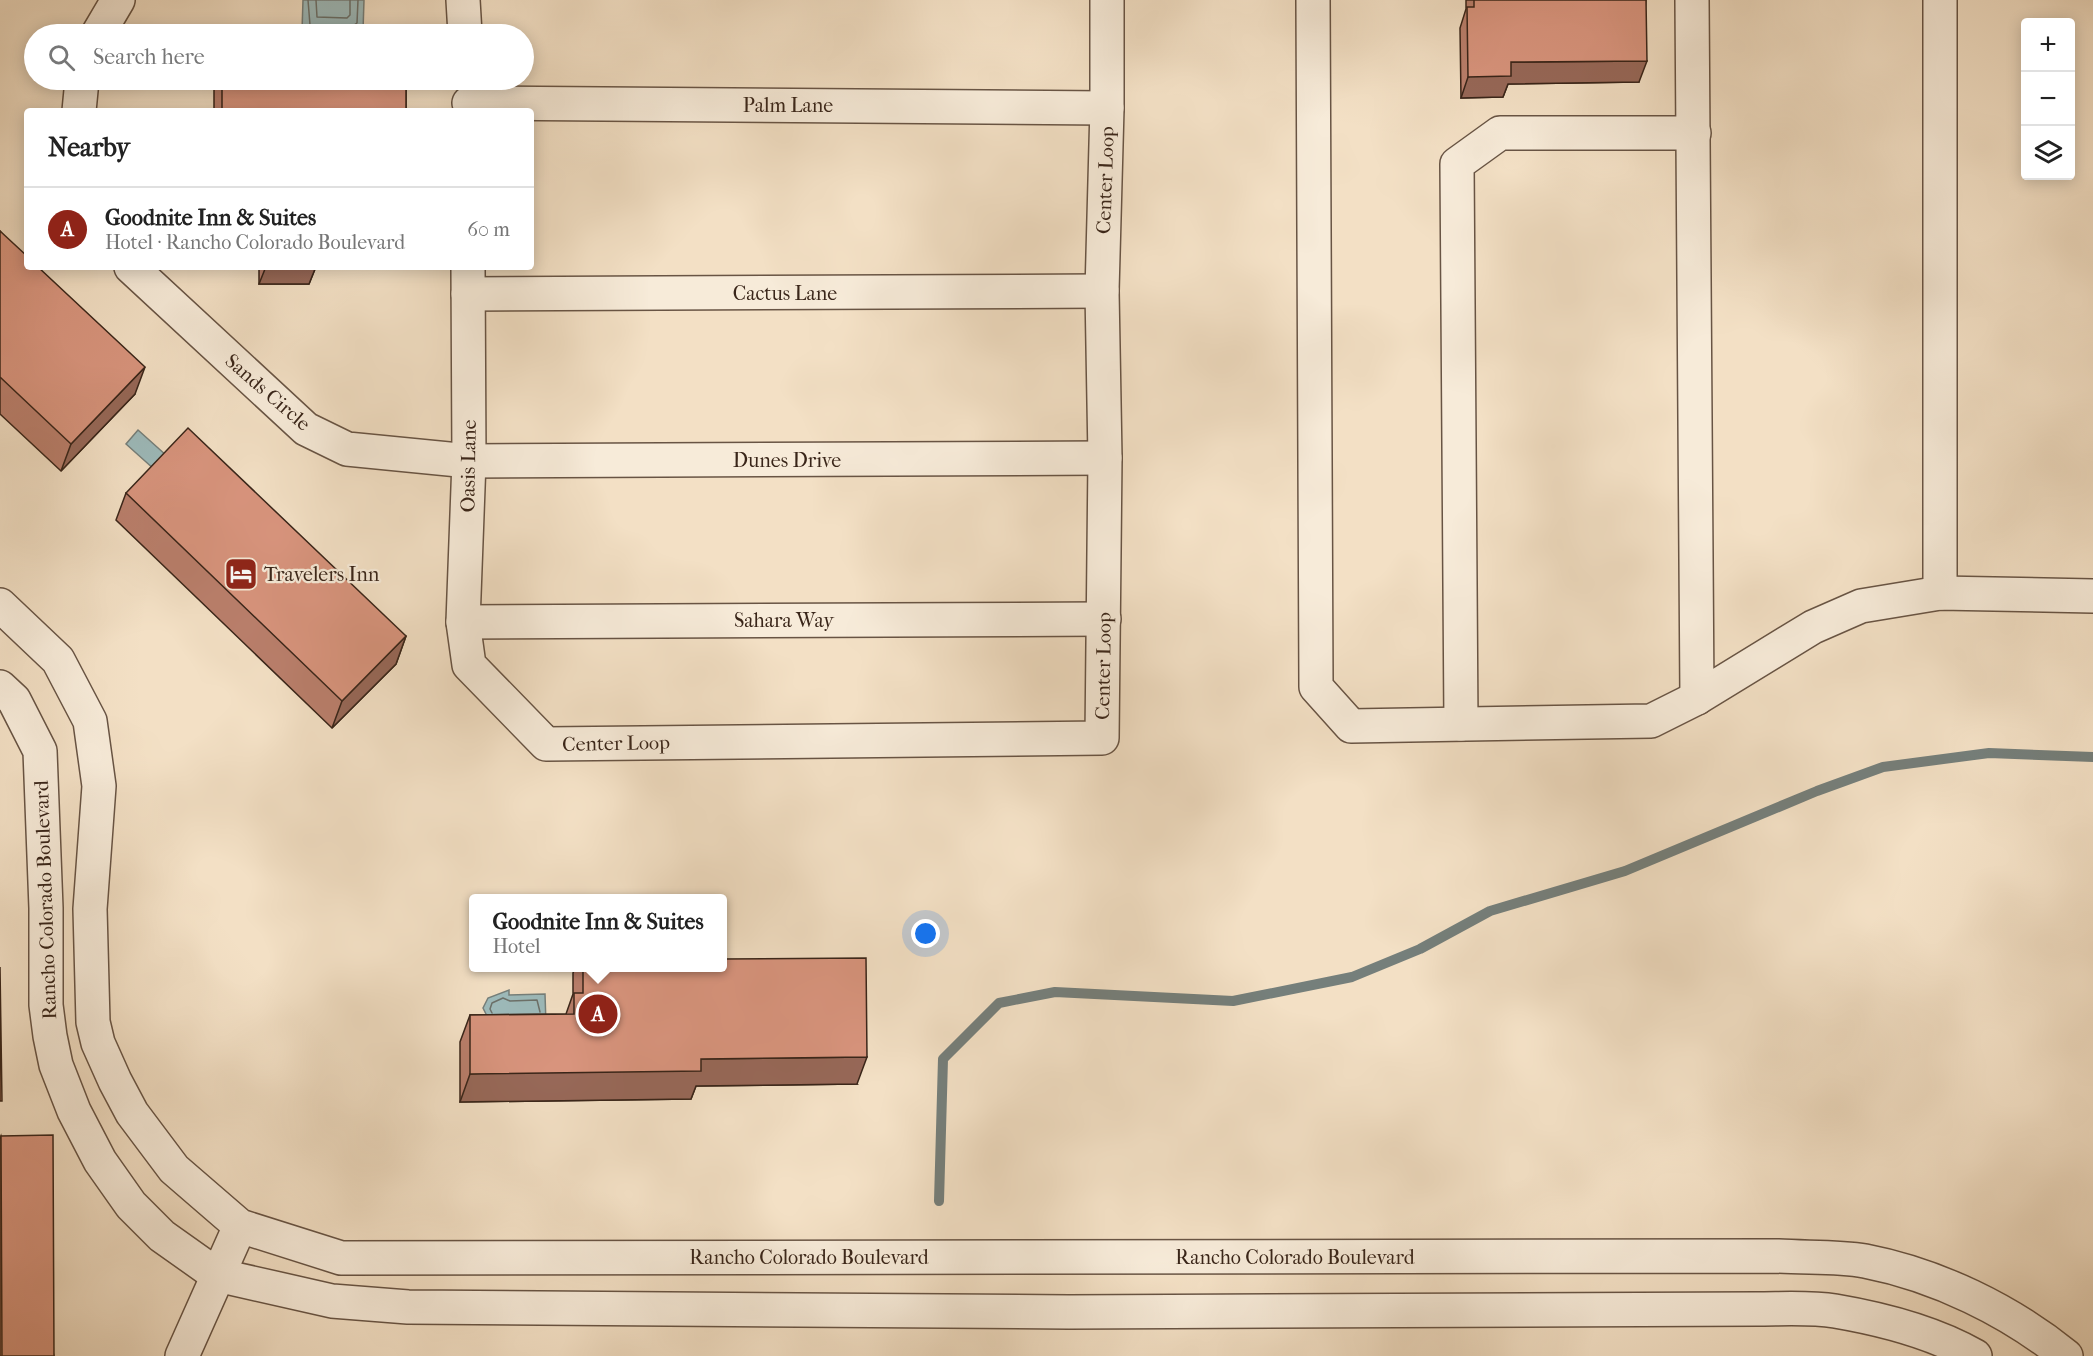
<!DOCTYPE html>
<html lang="en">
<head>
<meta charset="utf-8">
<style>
	:root { --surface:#fff; --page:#f2f2f2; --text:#222; --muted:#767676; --line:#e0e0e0; --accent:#8f2418 }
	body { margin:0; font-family:"IM FELL French Canon",serif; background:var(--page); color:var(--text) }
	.controls { position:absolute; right:18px; top:18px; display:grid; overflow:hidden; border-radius:6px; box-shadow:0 3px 15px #0003 }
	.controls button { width:54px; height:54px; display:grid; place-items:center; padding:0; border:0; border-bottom:2px solid var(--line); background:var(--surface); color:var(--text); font:30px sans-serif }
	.you { position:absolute; left:926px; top:934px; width:21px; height:21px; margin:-15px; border:4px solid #fff; border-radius:50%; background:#1a73e8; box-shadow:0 0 0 9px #1a73e833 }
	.badge { display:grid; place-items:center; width:39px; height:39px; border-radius:50%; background:var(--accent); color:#fff; font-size:20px; font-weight:700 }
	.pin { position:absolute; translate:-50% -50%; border:3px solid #fff; box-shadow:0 2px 6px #0006 }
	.popup { position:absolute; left:469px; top:894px; width:258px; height:78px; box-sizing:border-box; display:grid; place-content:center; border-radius:6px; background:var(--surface); filter:drop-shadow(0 2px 4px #0005); font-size:20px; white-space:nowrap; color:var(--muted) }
	.popup b { font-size:22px; color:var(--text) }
	.popup::after { content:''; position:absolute; left:50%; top:100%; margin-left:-12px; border:12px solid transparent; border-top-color:var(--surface) }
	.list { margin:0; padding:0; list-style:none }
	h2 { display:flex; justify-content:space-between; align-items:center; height:78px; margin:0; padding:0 24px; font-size:26px }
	h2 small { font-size:20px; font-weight:400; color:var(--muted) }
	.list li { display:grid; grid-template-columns:39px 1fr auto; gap:18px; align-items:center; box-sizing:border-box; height:84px; padding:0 24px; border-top:2px solid var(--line) }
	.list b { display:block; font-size:22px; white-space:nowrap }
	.list p { margin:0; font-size:20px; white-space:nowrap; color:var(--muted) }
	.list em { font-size:20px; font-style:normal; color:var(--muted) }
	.icon { flex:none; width:33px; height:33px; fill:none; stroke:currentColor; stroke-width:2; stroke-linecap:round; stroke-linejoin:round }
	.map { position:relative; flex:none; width:2093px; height:1356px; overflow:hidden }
	.search { position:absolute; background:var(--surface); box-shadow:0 3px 15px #0003; left:24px; top:24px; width:510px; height:66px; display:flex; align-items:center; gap:15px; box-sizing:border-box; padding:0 21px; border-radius:33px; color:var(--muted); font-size:22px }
	.panel { position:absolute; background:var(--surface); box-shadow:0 3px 15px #0003; left:24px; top:108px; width:510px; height:162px; border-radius:6px }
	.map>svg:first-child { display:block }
	.water { fill:#9dbbbc; stroke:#757f7b; stroke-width:1.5 }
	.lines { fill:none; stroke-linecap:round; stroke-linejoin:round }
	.shore { stroke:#6b706a; stroke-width:1.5 }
	.stream { stroke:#757f7b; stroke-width:10 }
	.minor-casing { stroke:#685444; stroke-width:36 }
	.minor { stroke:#f7ebd9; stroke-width:33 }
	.wall { fill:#ba7f6c; stroke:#392519; stroke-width:1.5 }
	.shaded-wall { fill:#976858; stroke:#392519; stroke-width:1.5 }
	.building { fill:#d8947d; stroke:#392519; stroke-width:1.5 }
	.labels { text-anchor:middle; stroke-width:4.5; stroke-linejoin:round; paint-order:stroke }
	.street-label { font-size:20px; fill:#392519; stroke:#f7ebd9 }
	.poi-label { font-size:20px; fill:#392519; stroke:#f7ebd9; text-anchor:start }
</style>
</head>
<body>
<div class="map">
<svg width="2093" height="1356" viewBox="0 0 2093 1356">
	<rect width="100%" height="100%" fill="#f3e0c5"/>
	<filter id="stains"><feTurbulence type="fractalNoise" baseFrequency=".00333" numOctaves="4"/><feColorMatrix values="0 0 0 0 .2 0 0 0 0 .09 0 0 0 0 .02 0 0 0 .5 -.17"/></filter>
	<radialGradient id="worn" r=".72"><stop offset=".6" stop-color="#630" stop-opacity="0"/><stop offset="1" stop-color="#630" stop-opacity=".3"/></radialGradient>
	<g class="water">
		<polygon points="303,0 364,0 363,31 302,31"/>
		<polygon points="138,430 167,456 155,470 126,444"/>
		<polygon points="509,990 509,995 545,994 546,1024 488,1018 483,1008 488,998"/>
	</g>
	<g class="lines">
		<g class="shore">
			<polyline points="308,0 310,25 354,25 357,23 358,0"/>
			<polyline points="316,0 317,17 347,18 350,15 350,0"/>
			<polyline points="492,1013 490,1009 492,1003 503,998 510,1001 537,1000 540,1012"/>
		</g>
		<polyline class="stream" points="939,1201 943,1059 999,1003 1055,992 1233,1001 1352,977 1420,949 1490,911 1625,871 1817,791 1883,767 1989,753 2093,757"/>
		<g class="minor-casing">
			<g id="minor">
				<polyline points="463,0 465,34"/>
				<polyline points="1313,0 1316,687 1351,726 1651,721 1697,698 1813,627 1861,606 1940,593 2093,596"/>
				<polyline points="1692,0 1697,698"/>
				<polyline points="1940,0 1940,593"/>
				<polyline points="98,34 118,0"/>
				<polyline points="469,103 1107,108"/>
				<polyline points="79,111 82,80"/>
				<polyline points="131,267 306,429 347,449 469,461 1105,458"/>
				<polyline points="468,267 469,461 463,622 469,665 546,744 1102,738 1105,458 1102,291 1107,108 1107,0"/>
				<polyline points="468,294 1102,291"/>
				<path d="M0 605 58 660 90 721 99 786 90 909 93 1022 98 1043 115 1081 132 1113 174 1169 240 1226 341 1258 1778 1256C1806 1258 1837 1256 1865 1261 1937 1275 2009 1310 2066 1356"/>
				<polyline points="463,622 1104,619"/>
				<path d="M0 687 14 700 40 751 46 908V1005L50 1036 56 1065 74 1111 100 1161 131 1205 162 1236 217 1275 332 1301 408 1307 1069 1312 1756 1309C1782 1309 1810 1307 1835 1311 1882 1319 1933 1332 1975 1356"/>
				<polyline points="1461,724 1457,164 1500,133 1694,133"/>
				<polyline points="182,1356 240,1226"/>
			</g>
		</g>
		<use href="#minor" class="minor"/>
	</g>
	<g class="wall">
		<polygon points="1466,0 1646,0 1639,82 1508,84 1503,97 1461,98 1460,28 1466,9"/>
		<rect x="214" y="80" width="192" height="31"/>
		<polygon points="0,231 135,394 61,471 0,414"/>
		<polygon points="259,267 315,267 315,269 309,284 259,284"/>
		<polygon points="126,493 406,636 396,664 332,728 116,520"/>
		<polygon points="575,968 723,968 857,1084 696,1086 691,1099 460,1102 460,1042 470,1015 566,1014 573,994 573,973"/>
		<polygon points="1,1136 54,1356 0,1356 0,1139"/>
	</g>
	<g class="shaded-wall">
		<polygon points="1647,61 1639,82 1508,84 1503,97 1461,98 1468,77 1511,62"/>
		<polygon points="265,269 315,269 309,284 259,284"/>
		<polygon points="145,367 135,394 61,471 71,444"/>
		<polygon points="406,636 396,664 332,728 342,701"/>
		<polygon points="867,1057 857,1084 696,1086 691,1099 460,1102 470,1074 701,1059"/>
	</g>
	<g class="building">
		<polygon points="1474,0 1646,0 1647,61 1511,62 1511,76 1468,77 1467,7 1474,7"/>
		<rect x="222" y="80" width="184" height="31"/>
		<polygon points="0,231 27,256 27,267 38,267 145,367 71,444 0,377"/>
		<rect x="265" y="267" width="50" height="2"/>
		<polygon points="188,428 406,636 342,701 126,493"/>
		<polygon points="866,958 867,1057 701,1059 701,1071 470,1074 470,1015 574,1014 574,993 583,993 583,968 723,968 723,959"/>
		<polygon points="0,967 2,1101 0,1101"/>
		<polygon points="53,1135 54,1356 2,1356 1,1136"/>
	</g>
	<defs>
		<g id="hotel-square" transform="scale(1.725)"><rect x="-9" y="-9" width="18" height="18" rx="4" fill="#8f2418" stroke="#f7ebd9"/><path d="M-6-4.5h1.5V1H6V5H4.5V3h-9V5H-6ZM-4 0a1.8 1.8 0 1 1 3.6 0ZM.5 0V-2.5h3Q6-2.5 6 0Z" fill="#fff"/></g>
	</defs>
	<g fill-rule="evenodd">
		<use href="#hotel-square" x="241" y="574"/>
	</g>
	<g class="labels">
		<g class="street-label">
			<text x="788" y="112">Palm Lane</text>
			<text transform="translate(1105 180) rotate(-88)" y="7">Center Loop</text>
			<text x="785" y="300">Cactus Lane</text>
			<text transform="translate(268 392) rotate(41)" y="7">Sands Circle</text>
			<text x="787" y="467">Dunes Drive</text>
			<text transform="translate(468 466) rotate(-89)" y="7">Oasis Lane</text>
			<text x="784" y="627">Sahara Way</text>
			<text transform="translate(1103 666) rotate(-89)" y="7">Center Loop</text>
			<text transform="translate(616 743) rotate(-1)" y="7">Center Loop</text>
			<text transform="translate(45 900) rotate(-92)" y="7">Rancho Colorado Boulevard</text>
			<text x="809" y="1264">Rancho Colorado Boulevard</text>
			<text x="1295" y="1264">Rancho Colorado Boulevard</text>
		</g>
		<g class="poi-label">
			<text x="264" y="581">Travelers Inn</text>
		</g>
	</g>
	<rect width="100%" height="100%" filter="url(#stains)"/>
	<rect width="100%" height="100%" fill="url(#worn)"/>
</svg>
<div class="controls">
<button>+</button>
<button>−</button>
<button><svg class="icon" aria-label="layers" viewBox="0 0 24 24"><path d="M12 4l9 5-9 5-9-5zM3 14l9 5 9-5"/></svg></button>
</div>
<div class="you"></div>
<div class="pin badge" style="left:598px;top:1014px">A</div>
<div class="popup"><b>Goodnite Inn &amp; Suites</b>Hotel</div>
<div class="search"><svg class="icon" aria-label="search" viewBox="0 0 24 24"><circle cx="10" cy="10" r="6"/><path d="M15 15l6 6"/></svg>Search here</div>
<section class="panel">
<h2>Nearby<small></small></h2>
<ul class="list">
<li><span class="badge">A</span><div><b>Goodnite Inn &amp; Suites</b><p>Hotel · Rancho Colorado Boulevard</p></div><em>60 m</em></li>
</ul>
</section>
</div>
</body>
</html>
